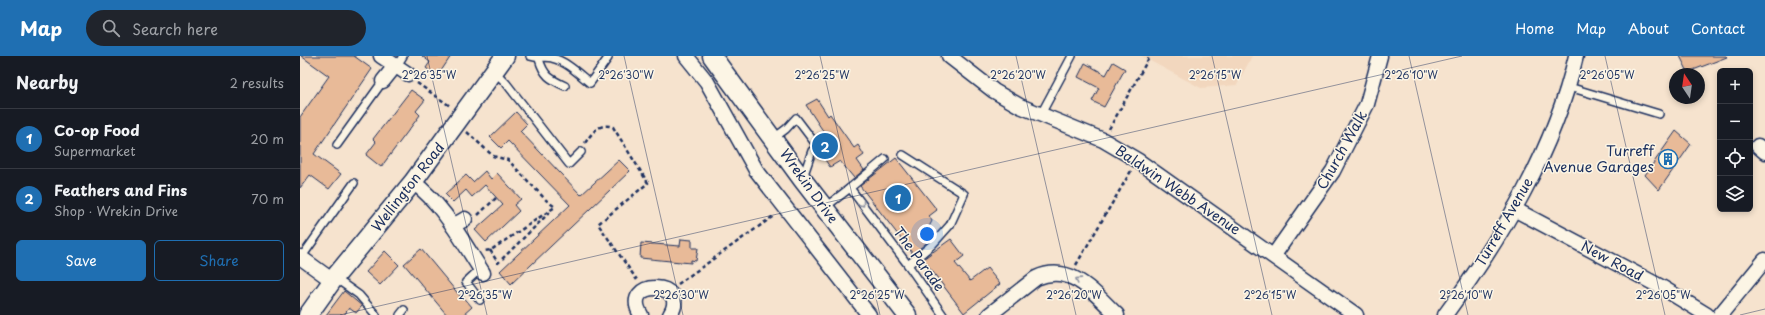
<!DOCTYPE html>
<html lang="en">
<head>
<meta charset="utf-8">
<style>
	:root { --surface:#171b24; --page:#20242c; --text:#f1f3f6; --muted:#9ea1a6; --line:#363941; --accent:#1f6fb2 }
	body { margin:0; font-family:"Playpen Sans",sans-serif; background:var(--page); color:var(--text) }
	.controls { position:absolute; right:12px; top:12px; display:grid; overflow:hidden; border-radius:6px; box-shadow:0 2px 6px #0003 }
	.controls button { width:36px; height:36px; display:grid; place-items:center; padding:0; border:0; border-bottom:1px solid var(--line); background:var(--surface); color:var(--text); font:20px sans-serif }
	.compass { position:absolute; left:1369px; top:12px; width:36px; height:36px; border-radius:50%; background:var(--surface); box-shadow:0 2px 6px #0003; rotate:347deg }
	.you { position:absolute; left:627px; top:178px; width:14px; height:14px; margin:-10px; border:3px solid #fff; border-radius:50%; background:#1a73e8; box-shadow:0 0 0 6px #1a73e833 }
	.badge { display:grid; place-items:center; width:26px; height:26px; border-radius:50%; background:var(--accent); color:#fff; font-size:13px; font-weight:700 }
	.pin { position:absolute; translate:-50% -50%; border:2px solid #fff; box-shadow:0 1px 4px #0006 }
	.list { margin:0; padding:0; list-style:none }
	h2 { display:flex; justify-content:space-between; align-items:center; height:52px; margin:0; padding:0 16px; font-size:17px }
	h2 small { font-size:13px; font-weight:400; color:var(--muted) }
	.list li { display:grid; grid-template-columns:26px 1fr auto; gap:12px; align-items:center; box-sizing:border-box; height:60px; padding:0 16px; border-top:1px solid var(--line) }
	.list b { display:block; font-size:15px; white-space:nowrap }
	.list p { margin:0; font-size:13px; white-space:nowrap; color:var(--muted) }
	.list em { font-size:13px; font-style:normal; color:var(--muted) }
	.actions { display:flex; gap:8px; padding:12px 16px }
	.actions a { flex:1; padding:9px 0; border:1px solid var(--accent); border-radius:6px; text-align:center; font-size:14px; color:var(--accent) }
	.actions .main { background:var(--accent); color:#fff }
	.icon { flex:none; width:22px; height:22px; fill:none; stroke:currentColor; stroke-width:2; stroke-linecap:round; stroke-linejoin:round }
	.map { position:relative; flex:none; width:1465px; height:259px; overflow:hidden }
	header { display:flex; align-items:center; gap:24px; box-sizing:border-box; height:56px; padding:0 20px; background:var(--accent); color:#fff }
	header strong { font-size:19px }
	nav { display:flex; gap:22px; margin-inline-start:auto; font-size:14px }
	.search { width:280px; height:36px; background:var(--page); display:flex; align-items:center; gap:10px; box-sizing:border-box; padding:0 14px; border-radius:22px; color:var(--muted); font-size:15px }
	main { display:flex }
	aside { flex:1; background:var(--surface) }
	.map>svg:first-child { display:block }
	.built { fill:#f2d7be }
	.building { fill:#e8ba98; stroke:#1b2f5e }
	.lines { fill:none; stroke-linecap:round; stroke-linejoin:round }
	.service-casing { stroke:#1b2f5e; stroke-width:10 }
	.minor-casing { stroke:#1b2f5e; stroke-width:17 }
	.tertiary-casing { stroke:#1b2f5e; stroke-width:21 }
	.path { stroke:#1b2f5e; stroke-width:2.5; stroke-dasharray:4 3; stroke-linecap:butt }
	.service { stroke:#fcf5e5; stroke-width:7 }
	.minor { stroke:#fcf5e5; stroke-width:14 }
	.tertiary { stroke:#fcf5e5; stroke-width:18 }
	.oneway { stroke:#8c92a2 }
	.ticks { fill:none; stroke:#1b2f5e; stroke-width:1; stroke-opacity:0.45 }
	.labels { text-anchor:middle; stroke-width:3; stroke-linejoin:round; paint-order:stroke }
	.street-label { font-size:14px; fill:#1b2f5e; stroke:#fcf5e5 }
	.poi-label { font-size:14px; fill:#1b2f5e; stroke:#fcf5e5; text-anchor:end }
	.ticks-label { font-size:10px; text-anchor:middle; fill:#1b2f5e; stroke:#fcf5e5; stroke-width:3; stroke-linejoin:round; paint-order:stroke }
</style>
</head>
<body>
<header>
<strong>Map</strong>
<div class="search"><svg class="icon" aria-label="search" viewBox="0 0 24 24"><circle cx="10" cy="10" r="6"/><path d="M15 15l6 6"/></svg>Search here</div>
<nav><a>Home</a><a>Map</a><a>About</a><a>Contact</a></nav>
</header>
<main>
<aside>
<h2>Nearby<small>2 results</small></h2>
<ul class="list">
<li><span class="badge">1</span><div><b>Co-op Food</b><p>Supermarket</p></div><em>20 m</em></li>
<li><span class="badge">2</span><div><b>Feathers and Fins</b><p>Shop · Wrekin Drive</p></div><em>70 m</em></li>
</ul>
<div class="actions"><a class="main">Save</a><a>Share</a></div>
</aside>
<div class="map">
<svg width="1465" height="259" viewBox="0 0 1465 259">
	<rect width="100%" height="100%" fill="#f6e3ce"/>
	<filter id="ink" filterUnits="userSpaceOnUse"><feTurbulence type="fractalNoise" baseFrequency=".025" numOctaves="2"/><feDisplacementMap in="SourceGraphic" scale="8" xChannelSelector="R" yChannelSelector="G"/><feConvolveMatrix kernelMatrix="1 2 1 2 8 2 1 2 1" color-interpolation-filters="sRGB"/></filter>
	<g filter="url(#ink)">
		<polygon class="built" points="841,0 952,0 937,29 901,32"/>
		<g class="building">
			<polygon points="1,0 54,0 72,13 14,98 41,118 29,133 10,119 0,132 0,61 29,20"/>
			<polygon points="122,0 151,0 141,15 139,14 135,19 126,12 130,6"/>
			<polygon points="1380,0 1426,0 1427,1 1388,16"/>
			<polygon points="813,6 825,13 804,51 792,45 799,32 778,21 785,7 806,19"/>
			<polygon points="111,34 125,44 116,55 120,59 81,111 66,99 76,86 73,83"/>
			<polygon points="517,43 528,60 530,58 554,92 558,89 564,99 557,104 564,114 554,122 540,105 530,111 521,98 533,90 506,49"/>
			<polygon points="216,56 227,68 220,75 281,139 319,104 330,115 211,228 200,215 270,149 208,85 201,92 190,81"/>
			<polygon points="1376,75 1391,88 1359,134 1345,119"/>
			<polygon points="596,102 637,154 629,160 632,165 625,179 630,184 613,198 560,130"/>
			<polygon points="185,115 191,123 197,117 221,143 214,149 219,155 186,186 175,174 203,149 185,129 172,141 166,134 153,146 145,138 166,119 173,126"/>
			<polygon points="381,183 392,184 392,192 398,192 396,205 391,204 391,207 340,202 341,187 380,190"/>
			<polygon points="651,183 664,200 655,207 670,225 687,212 700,228 664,257 623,203"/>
			<polygon points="121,193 160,240 162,239 172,251 163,259 147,259 104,208"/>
			<polygon points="85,195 99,209 80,229 66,216"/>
			<polygon points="44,235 62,250 56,257 49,252 44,259 26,259"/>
		</g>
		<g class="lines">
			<g class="service-casing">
				<g id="service">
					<path d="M230 0C239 3 245 0 252 2 266 5 279 18 290 27L308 2"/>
					<path d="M239 3C244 20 250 23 265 30"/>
					<polyline points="96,11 103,0"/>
					<polyline points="195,16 206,27 269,108 281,96"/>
					<polyline points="1269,31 1359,58"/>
					<polyline points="741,58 772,0"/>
					<polyline points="474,82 486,73 496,62 518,91 512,95 503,121"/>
					<polyline points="37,89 83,25"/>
					<polyline points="603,99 664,138 650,169 633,188 608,209"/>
					<polyline points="550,132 585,103"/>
					<polyline points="524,152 550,132 608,209 643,259"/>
					<polyline points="1,202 54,127"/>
					<polyline points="35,222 59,239 76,259"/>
					<polyline points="180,244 166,226 180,213"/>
					<polyline points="100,259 104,254"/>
				</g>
			</g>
			<g class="minor-casing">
				<g id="minor">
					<polyline points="81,0 108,18"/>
					<polyline points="386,0 407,26 456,114 569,259"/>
					<polyline points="649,0 694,35 720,50 803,84 837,104 1056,259"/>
					<polyline points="83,25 95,10"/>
					<polyline points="1458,90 1465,96"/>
					<path d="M113 126C144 149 162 185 183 217"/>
					<polyline points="1214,153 1363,232 1407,259"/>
					<polyline points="153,170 165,163"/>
					<polyline points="974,199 1033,115 1067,48 1080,0"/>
					<polyline points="0,201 33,225"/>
					<path d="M341 259C319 222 392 224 370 259"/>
					<path d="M689 259 736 222C771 206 794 237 817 259"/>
					<path d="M1145 259C1202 181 1254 95 1276 0"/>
					<polyline points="1420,259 1465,204"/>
				</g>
			</g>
			<g class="tertiary-casing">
				<g id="tertiary">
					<polyline points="412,0 502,123 607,259"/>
					<polyline points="8,259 35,221 113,126 205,0"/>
				</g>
			</g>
			<g class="path">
				<polyline points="117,27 150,50"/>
				<polyline points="809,73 850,0"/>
				<polyline points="167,76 193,100 208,104 246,144 255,151 191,194 184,195"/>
				<path d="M285 87C292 77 299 66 313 71L348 127 298 168 337 224"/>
				<polyline points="178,159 196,142"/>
				<polyline points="190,194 198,207 250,156"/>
				<polyline points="776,209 831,115"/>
				<polyline points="378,228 475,159"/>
			</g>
			<use href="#service" class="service"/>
			<use href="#minor" class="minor"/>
			<use href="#tertiary" class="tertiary"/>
		</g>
		<defs><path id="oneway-chevron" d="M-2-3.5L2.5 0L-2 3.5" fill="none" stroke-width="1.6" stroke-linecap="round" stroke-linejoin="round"/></defs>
		<g class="oneway">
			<use href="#oneway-chevron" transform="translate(562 148) rotate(53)"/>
			<use href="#oneway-chevron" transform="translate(778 224) rotate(-147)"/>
		</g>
	</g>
	<path class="ticks" d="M127 0 187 259M324 0 383 259M520 0 580 259M716 0 776 259M912 0 972 259M1109 0 1168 259M1305 0 1365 259M40 259 1162 0M1440 259 1465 253"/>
	<defs>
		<g id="building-ring" transform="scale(1)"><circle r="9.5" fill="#fcf5e5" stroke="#1f6fb2" stroke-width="1.5"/><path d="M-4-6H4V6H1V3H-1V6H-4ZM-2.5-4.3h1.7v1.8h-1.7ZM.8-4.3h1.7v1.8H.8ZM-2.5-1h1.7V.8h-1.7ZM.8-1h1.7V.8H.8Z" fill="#1f6fb2"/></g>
	</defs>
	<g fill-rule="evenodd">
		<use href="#building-ring" x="1368" y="103"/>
	</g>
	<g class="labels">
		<g class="street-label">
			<text transform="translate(1042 94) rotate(-61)" y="5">Church Walk</text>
			<text transform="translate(509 130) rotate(54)" y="5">Wrekin Drive</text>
			<text transform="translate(108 131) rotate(-52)" y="5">Wellington Road</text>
			<text transform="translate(878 134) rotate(34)" y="5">Baldwin Webb Avenue</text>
			<text transform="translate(1204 166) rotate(-60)" y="5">Turreff Avenue</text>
			<text transform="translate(619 203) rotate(54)" y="5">The Parade</text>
			<text transform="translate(1312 205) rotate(28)" y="5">New Road</text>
		</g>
		<g class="poi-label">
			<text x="1354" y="100">Turreff<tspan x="1354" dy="16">Avenue Garages</tspan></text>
		</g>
	</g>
	<g class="ticks-label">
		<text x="129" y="23">2°26'35"W</text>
		<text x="326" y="23">2°26'30"W</text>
		<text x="522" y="23">2°26'25"W</text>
		<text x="718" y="23">2°26'20"W</text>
		<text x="915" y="23">2°26'15"W</text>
		<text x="1111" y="23">2°26'10"W</text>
		<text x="1307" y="23">2°26'05"W</text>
		<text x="185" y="243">2°26'35"W</text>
		<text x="381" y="243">2°26'30"W</text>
		<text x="774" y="243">2°26'20"W</text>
		<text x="970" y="243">2°26'15"W</text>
		<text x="1363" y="243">2°26'05"W</text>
		<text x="577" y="243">2°26'25"W</text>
		<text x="1166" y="243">2°26'10"W</text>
	</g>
</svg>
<div class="controls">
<button>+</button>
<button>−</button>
<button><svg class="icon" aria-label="locate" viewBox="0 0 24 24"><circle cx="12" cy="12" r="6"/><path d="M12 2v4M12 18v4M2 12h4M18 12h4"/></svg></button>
<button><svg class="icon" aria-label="layers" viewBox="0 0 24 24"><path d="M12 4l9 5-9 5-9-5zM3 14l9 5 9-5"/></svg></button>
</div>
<svg class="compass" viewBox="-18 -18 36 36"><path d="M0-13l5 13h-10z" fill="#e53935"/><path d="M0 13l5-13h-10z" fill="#9ea1a6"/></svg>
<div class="you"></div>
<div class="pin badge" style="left:598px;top:142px">1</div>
<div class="pin badge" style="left:525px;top:90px">2</div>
</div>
</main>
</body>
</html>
